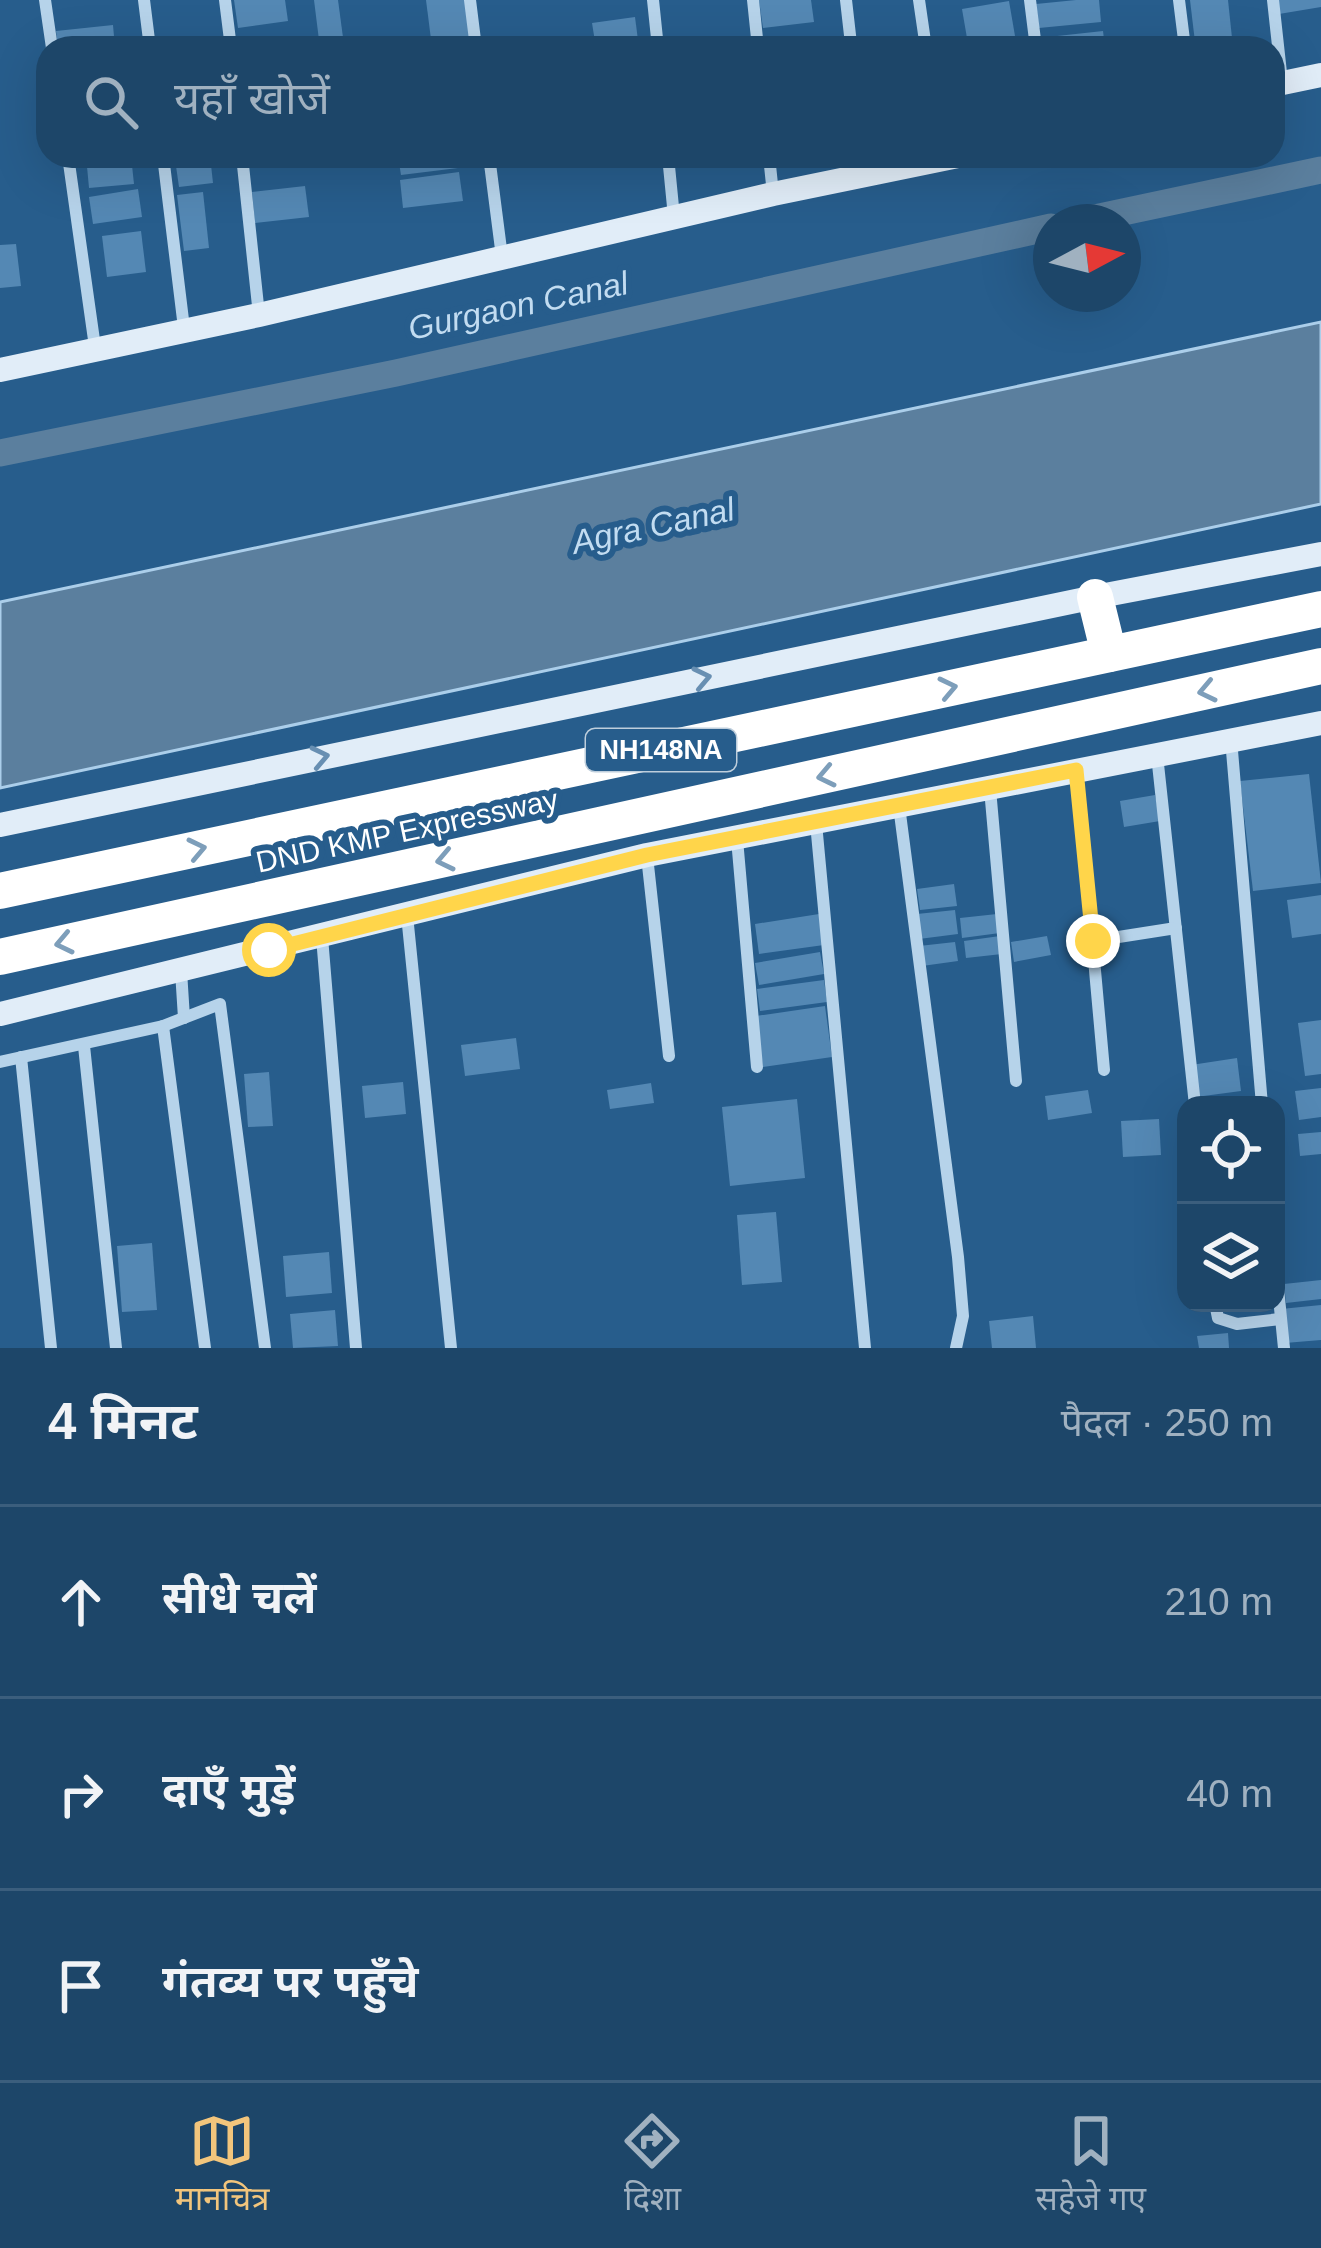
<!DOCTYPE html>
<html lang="hi">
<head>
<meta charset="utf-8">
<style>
	:root { --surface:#1d4669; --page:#254d6f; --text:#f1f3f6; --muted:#a0b1c0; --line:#3b5e7d; --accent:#f2c57c }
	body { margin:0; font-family:Helvetica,"Noto Sans Devanagari",sans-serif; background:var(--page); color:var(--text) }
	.controls { position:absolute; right:36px; bottom:36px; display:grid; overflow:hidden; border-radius:24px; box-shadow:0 12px 48px #0002 }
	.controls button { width:108px; height:108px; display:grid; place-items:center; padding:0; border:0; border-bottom:3px solid var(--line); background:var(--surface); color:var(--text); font:60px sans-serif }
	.compass { position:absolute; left:1033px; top:204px; width:108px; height:108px; border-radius:50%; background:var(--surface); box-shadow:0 12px 48px #0002; rotate:83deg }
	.stop { position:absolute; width:36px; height:36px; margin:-27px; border:9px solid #ffd54a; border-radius:50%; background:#fff }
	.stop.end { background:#ffd54a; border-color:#fff; box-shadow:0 3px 12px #0008 }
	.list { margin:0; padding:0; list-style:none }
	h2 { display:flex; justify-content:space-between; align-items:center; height:156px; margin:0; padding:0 48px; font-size:51px }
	h2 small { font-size:39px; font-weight:400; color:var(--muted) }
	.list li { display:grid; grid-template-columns:78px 1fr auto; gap:36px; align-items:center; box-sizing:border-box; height:192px; padding:0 48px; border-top:3px solid var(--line) }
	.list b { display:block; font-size:45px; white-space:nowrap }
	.list em { font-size:39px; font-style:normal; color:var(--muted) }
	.icon { flex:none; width:66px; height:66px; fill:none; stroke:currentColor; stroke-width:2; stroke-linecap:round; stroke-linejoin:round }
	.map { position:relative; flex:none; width:1321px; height:1348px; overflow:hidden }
	.search { position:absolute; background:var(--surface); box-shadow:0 12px 48px #0002; left:36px; right:36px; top:36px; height:132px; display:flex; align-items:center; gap:30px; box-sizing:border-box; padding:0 42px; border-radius:36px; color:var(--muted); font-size:45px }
	.sheet { height:732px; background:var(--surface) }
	nav { display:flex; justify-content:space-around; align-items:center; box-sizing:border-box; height:168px; border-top:3px solid var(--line); background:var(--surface); font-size:33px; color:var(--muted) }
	nav a { display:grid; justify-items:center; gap:6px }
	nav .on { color:var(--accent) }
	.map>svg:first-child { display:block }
	.water { fill:#5b7f9e; stroke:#abceea; stroke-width:3 }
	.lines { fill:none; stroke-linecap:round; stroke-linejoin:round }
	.canal { stroke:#5b7f9e; stroke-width:27 }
	.building { fill:#5488b4 }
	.street { stroke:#b6d3ea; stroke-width:12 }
	.secondary { stroke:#e1edf8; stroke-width:24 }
	.highway { stroke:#fff; stroke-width:36 }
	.oneway { stroke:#688fb2 }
	.oneway2 { stroke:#7d9eba }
	.route { stroke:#ffd54a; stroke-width:15 }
	.labels { text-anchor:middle; stroke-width:12; stroke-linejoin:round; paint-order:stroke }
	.shield { fill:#275d8c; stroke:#becedc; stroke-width:3 }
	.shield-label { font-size:27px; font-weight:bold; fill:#fff }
	.street-label { font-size:30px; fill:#fff; stroke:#275d8c }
	.water-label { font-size:33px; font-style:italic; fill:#c2dcf1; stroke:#275d8c }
</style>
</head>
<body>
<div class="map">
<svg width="1321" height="1348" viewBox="0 0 1321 1348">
	<rect width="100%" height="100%" fill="#275d8c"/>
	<polygon class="water" points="1321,322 1321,504 0,788 0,602"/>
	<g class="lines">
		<g class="canal">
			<polyline points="1076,222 1321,170"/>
			<polyline points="0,453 396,373 1051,227"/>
		</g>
	</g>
	<g class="building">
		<polygon points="234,0 285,0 288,21 238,28"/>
		<polygon points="314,0 338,0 344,45 320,48"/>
		<polygon points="426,0 465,0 471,43 432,47"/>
		<polygon points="759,0 811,0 814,22 763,28"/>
		<polygon points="1076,0 1099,0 1101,22 1039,28 1036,4"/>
		<polygon points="1190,0 1228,0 1232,38 1195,42"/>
		<polygon points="1277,0 1321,0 1321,7 1279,14"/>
		<polygon points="1009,1 1015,36 968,44 962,9"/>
		<polygon points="635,17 639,48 596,48 592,23"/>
		<polygon points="113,25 115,48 58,48 56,31"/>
		<polygon points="1103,31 1105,48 1040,48 1039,38"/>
		<polygon points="86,156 131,156 134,184 89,188"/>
		<polygon points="210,156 213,183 179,187 175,159"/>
		<polygon points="398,156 457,156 458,168 401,175"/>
		<polygon points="459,172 463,201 403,208 400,180"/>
		<polygon points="305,186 309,217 255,223 252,192"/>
		<polygon points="138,189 142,217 93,224 89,197"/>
		<polygon points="203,192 209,248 184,251 177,195"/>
		<polygon points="141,231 146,272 107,277 102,236"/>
		<polygon points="16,244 21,286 0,288 0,245"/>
		<polygon points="1309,774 1321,883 1253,891 1240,781"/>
		<polygon points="1155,795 1160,821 1124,827 1120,801"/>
		<polygon points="954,884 957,906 920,910 917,889"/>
		<polygon points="1321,895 1321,934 1292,938 1287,900"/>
		<polygon points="955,910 958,934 919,939 917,914"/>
		<polygon points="819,914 824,945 759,954 755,924"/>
		<polygon points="997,914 1000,933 962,938 960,918"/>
		<polygon points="1000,936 1002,954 966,958 964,941"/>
		<polygon points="1047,936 1051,955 1014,962 1011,942"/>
		<polygon points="955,942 958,961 922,966 919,946"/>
		<polygon points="820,952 824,974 759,985 755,963"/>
		<polygon points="824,980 827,1002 760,1011 757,989"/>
		<polygon points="825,1006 832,1057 763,1067 756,1016"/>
		<polygon points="1321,1020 1321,1074 1305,1076 1298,1023"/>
		<polygon points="516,1038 520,1069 465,1076 461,1045"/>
		<polygon points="1237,1058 1241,1091 1196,1097 1191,1065"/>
		<polygon points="269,1072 273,1126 248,1127 244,1074"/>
		<polygon points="403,1082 406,1114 365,1118 362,1086"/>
		<polygon points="651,1083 654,1103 610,1109 607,1090"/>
		<polygon points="1321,1088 1321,1117 1299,1120 1295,1091"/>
		<polygon points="1088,1090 1092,1113 1048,1120 1045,1096"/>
		<polygon points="797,1099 805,1178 730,1186 722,1107"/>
		<polygon points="1159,1119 1161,1155 1123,1157 1121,1121"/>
		<polygon points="1321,1132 1321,1154 1300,1156 1298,1134"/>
		<polygon points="776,1212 782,1282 742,1285 737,1215"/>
		<polygon points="152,1243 157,1310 122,1312 117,1246"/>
		<polygon points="329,1252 332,1293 286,1297 283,1256"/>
		<polygon points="1321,1280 1321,1299 1286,1303 1284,1284"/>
		<polygon points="1321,1305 1321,1340 1285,1343 1281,1309"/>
		<polygon points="335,1310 338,1346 293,1348 290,1314"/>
		<polygon points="1033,1316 1036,1348 992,1348 989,1321"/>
		<polygon points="1228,1333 1229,1348 1199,1348 1197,1336"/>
	</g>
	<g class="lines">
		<g class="street">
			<polyline points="45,0 52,48"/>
			<polyline points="144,0 150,48"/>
			<polyline points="225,0 231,48"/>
			<polyline points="470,0 476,48"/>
			<polyline points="653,0 658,48"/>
			<polyline points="753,0 758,48"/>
			<polyline points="846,0 851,44"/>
			<polyline points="919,0 926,48"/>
			<polyline points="1030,0 1036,48"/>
			<polyline points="1179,0 1185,48"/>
			<polyline points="1273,0 1282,82"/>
			<polyline points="68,156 95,347"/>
			<polyline points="163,156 184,328"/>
			<polyline points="242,156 259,315"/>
			<polyline points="489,156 502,257"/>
			<polyline points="668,156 674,217"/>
			<polyline points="769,156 773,194"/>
			<polyline points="1231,739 1262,1105"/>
			<polyline points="1157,755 1195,1105"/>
			<polyline points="1077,771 1104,1070"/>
			<polyline points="990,789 1016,1081"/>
			<polyline points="899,806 958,1257 963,1316 956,1348"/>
			<polyline points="816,823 865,1348"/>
			<polyline points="737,839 757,1067"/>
			<polyline points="647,856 669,1056"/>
			<polyline points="407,915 451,1348"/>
			<polyline points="322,937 356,1348"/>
			<polyline points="1093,941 1176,928"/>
			<polyline points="181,971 184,1018"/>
			<polyline points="163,1026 205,1348"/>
			<polyline points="84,1046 116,1348"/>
			<polyline points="21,1057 51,1348"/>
			<polyline points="0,1062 163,1026 220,1004 265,1348"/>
			<polyline points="1276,1268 1284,1348"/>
			<polyline points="1215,1303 1218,1318 1237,1324 1280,1319"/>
		</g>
		<g class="secondary">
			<polyline points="1273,85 1321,75"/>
			<polyline points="0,370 259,315 773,194 958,156"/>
			<polyline points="0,825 1095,597 1321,554"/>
			<polyline points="0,1014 647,855 1321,723"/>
		</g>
		<g class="highway">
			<polyline points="1095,597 1109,654"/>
			<polyline points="0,891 1321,609"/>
			<polyline points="0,957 1321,666"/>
		</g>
	</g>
	<defs><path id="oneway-chevron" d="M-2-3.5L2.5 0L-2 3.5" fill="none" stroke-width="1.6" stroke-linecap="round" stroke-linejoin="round" transform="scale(3)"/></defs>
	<g class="oneway">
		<use href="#oneway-chevron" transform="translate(702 678) rotate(-12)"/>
		<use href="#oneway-chevron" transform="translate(320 757) rotate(-12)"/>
	</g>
	<g class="oneway2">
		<use href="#oneway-chevron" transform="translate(948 688) rotate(-12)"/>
		<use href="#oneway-chevron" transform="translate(1207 691) rotate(168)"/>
		<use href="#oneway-chevron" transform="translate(826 776) rotate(168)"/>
		<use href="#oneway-chevron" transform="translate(197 849) rotate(-12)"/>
		<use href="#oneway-chevron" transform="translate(445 860) rotate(168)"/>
		<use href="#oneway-chevron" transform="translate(64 943) rotate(168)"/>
	</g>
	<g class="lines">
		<polyline class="route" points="269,950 647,855 1076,770 1093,941"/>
	</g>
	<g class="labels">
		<rect class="shield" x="586" y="729" width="150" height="42" rx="9"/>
		<g class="shield-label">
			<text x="661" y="759">NH148NA</text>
		</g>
		<g class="street-label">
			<text transform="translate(407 831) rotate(-12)" y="10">DND KMP Expressway</text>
		</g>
		<g class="water-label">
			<text transform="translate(518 305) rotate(-12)" y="12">Gurgaon Canal</text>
			<text transform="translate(653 525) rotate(-12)" y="12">Agra Canal</text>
		</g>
	</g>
</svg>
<div class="controls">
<button><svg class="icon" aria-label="locate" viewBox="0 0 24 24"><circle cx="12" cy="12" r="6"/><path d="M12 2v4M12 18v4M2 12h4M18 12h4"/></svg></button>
<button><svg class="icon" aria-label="layers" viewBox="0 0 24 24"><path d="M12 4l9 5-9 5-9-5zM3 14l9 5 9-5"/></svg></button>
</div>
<svg class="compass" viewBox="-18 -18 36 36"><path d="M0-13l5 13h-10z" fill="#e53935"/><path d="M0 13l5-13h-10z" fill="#a0b1c0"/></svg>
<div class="stop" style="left:269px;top:950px"></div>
<div class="stop end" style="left:1093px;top:941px"></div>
<div class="search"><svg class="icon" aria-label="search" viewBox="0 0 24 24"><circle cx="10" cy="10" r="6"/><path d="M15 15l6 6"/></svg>यहाँ खोजें</div>
</div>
<section class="sheet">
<h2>4 मिनट<small>पैदल · 250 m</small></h2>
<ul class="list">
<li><svg class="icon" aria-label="ahead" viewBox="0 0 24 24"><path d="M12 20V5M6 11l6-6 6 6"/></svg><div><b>सीधे चलें</b></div><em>210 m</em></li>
<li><svg class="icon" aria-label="right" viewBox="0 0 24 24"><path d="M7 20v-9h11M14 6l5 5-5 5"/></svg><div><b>दाएँ मुड़ें</b></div><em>40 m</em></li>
<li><svg class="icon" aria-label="arrive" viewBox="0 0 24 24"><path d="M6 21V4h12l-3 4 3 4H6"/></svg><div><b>गंतव्य पर पहुँचे</b></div></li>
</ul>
</section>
<nav>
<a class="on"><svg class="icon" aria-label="map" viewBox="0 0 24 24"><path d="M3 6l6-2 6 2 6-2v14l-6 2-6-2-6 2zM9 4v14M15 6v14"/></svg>मानचित्र</a>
<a><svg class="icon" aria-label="directions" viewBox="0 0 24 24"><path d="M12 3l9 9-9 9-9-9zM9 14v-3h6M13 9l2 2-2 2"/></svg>दिशा</a>
<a><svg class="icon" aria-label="saved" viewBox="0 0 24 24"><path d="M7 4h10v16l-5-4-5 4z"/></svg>सहेजे गए</a>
</nav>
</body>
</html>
